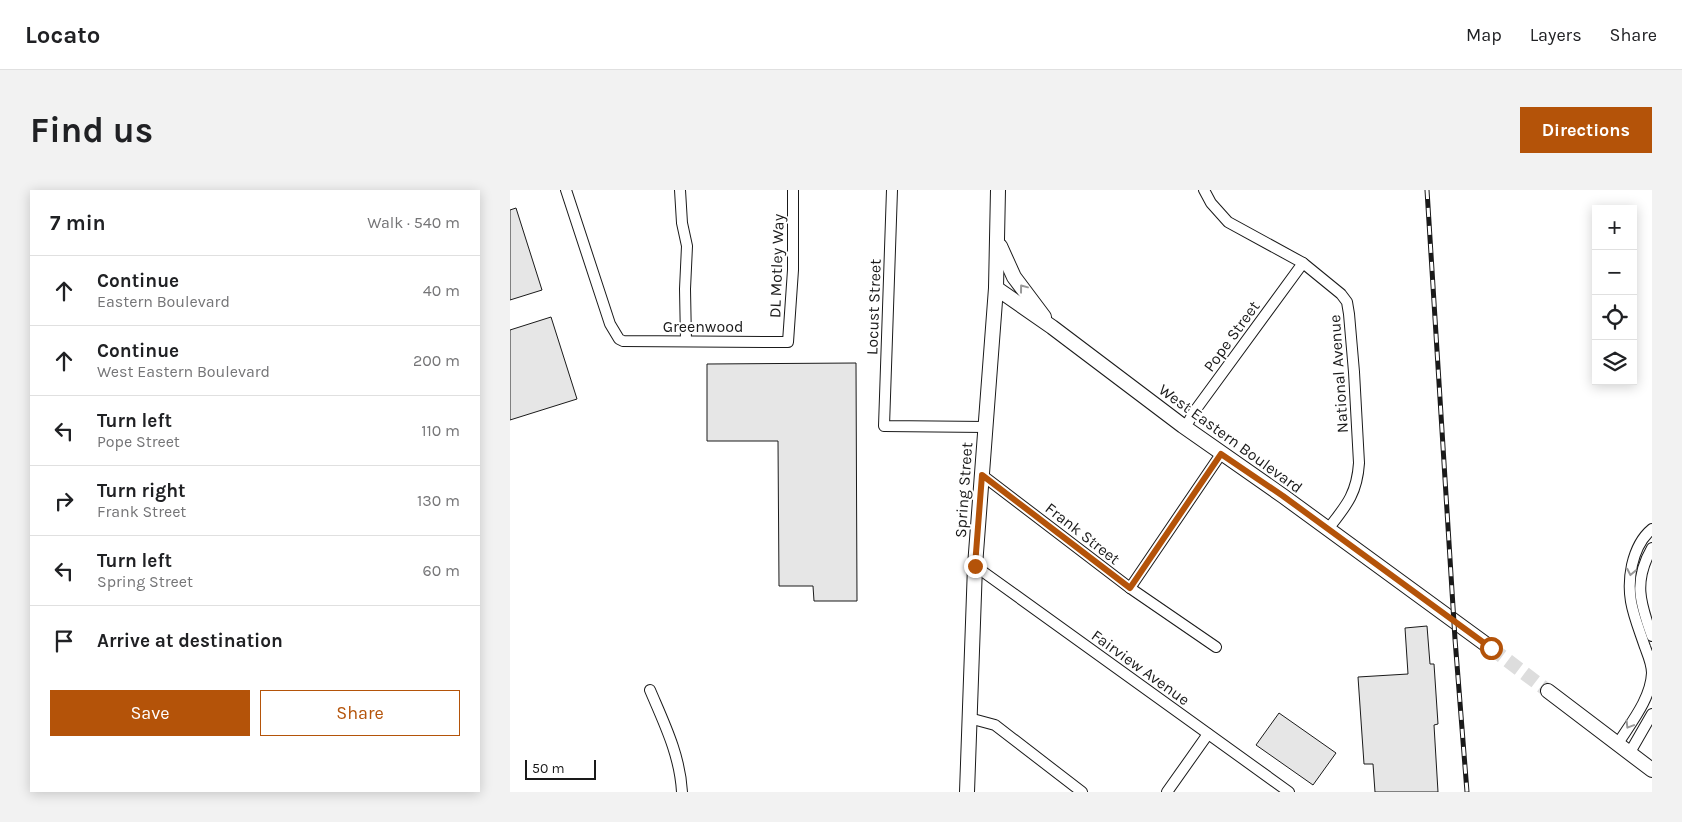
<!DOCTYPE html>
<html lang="en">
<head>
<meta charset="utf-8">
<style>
	:root { --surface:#fff; --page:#f2f2f2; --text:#202124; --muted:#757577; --line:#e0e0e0; --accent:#b45309 }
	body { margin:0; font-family:Karla,sans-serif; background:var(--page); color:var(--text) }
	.controls { position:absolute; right:15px; top:15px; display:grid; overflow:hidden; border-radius:0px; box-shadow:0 2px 12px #0003 }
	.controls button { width:45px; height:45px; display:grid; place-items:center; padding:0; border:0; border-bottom:1px solid var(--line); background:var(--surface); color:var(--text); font:25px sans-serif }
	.scale { position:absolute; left:15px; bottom:12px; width:71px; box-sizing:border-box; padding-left:5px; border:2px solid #1a1a1a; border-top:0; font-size:14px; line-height:18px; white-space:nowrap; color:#1a1a1a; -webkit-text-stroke:4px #fff; paint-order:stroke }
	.stop { position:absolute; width:15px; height:15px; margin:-11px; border:4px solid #b45309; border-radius:50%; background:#fff }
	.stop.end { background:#b45309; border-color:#fff; box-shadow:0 1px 5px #0008 }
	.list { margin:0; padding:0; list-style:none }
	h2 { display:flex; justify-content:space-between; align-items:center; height:65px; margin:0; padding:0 20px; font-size:21px }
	h2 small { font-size:16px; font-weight:400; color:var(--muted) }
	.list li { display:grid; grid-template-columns:32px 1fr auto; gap:15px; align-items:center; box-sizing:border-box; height:70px; padding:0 20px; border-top:1px solid var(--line) }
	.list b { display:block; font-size:19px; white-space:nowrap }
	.list p { margin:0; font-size:16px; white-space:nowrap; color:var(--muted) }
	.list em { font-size:16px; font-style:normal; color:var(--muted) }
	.actions { display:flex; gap:10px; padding:15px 20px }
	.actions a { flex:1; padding:11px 0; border:1px solid var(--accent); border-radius:0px; text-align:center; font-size:18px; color:var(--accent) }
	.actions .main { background:var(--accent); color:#fff }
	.icon { flex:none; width:28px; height:28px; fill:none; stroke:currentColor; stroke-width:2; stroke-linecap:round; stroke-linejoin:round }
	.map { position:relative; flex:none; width:1142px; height:602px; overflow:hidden; border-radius:0px }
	header { display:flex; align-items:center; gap:30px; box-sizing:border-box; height:70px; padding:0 25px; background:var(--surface); border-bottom:1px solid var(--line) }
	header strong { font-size:24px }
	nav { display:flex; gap:28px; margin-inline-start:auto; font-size:18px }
	.intro { display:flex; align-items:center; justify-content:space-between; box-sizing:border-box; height:120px; padding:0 30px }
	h1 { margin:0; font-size:35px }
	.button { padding:12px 22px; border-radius:0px; background:var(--accent); color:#fff; font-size:18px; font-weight:700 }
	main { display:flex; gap:30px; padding:0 30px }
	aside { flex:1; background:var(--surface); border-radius:0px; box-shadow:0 2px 12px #0003 }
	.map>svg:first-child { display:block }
	.building { fill:#e6e6e6; stroke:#1a1a1a }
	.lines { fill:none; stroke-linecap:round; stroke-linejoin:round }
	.major-tunnel { stroke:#ddd; stroke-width:14; stroke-dasharray:14 7; stroke-linecap:butt }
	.minor-casing { stroke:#1a1a1a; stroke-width:12 }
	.major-casing { stroke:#1a1a1a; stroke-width:16 }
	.minor { stroke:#fff; stroke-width:10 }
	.major { stroke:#fff; stroke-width:14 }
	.rail-casing { stroke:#1a1a1a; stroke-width:5 }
	.rail { stroke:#fff; stroke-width:3; stroke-dasharray:9; stroke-linecap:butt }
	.oneway { stroke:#989898 }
	.route { stroke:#b45309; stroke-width:6 }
	.labels { text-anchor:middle; stroke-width:4; stroke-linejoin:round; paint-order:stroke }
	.street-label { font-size:16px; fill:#1a1a1a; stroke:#fff }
</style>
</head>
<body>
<header>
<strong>Locato</strong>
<nav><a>Map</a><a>Layers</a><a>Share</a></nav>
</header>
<div class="intro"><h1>Find us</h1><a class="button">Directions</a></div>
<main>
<aside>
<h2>7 min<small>Walk · 540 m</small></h2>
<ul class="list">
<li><svg class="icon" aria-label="ahead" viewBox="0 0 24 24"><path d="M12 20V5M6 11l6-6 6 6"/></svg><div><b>Continue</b><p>Eastern Boulevard</p></div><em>40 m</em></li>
<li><svg class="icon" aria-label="ahead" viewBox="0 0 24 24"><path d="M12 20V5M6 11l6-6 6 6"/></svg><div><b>Continue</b><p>West Eastern Boulevard</p></div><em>200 m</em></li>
<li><svg class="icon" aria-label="left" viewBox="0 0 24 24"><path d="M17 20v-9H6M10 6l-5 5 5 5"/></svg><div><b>Turn left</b><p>Pope Street</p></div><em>110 m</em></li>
<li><svg class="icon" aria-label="right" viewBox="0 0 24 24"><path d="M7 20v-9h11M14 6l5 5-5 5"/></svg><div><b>Turn right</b><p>Frank Street</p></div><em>130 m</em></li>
<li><svg class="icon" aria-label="left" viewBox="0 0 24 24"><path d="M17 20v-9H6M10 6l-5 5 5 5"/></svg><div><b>Turn left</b><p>Spring Street</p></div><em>60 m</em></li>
<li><svg class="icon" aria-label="arrive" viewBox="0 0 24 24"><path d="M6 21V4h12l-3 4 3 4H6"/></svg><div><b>Arrive at destination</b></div></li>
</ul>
<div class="actions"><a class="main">Save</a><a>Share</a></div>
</aside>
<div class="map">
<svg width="1142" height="602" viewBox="0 0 1142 602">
	<rect width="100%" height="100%" fill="#fff"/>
	<g class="building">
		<polygon points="6,18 32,100 0,110 0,20"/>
		<polygon points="41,127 67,209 0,230 0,140"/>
		<polygon points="346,173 347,411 304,411 303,396 269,396 268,251 197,251 197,174"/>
		<polygon points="917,436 920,474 924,474 928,534 924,535 928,602 865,602 863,574 854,574 848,487 898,484 895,438"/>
		<polygon points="769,523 826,563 803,595 746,555"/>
	</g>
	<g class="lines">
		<polyline class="major-tunnel" points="981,458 1038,501"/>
		<g class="minor-casing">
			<g id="minor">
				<polyline points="56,0 100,134 109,149 113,151 261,152 278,152 283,80 283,0"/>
				<polyline points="170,0 172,33 177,56 175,99 176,151"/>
				<polyline points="382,0 374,236 476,237"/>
				<path d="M694 0 701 13 718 32 793 73 831 104 837 112 839 124 844 182 849 273C847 304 836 316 818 339"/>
				<polyline points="673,236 679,231 684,222 793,73"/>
				<polyline points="472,285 620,398 706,457"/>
				<path d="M1142 358C1123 391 1130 413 1142 446"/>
				<polyline points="465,376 779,602"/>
				<polyline points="620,398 711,264"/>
				<path d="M140 500C154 533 170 565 172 602"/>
				<polyline points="459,528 485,535 572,602"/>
				<path d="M1107 555C1120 534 1141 509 1142 483 1142 474 1138 465 1135 457 1125 427 1115 408 1122 375 1125 362 1131 348 1142 339"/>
				<polyline points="1119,564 1142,524"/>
				<polyline points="657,602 698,544"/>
			</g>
		</g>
		<g class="major-casing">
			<g id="major">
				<polyline points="490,56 504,87 534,127"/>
				<polyline points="486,98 542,137 673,236 773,306 981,458"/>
				<polyline points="1038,501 1142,580"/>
				<polyline points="457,602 465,376 486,98 488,0"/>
			</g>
		</g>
		<use href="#minor" class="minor"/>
		<use href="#major" class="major"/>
		<g class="rail-casing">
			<polyline id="rail" points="917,0 945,449 957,602"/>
		</g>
		<use href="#rail" class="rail"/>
	</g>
	<defs><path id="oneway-chevron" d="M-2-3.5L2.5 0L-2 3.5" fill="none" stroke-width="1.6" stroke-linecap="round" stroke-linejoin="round" transform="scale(1.25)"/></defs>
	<g class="oneway">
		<use href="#oneway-chevron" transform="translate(513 98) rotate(-127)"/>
		<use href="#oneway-chevron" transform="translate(1121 382) rotate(101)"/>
		<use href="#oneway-chevron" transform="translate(1119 535) rotate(121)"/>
	</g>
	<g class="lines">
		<polyline class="route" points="465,376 472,285 620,398 711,264 773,306 981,458"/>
	</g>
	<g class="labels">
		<g class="street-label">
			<text transform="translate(266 76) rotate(-88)" y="6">DL Motley Way</text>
			<text transform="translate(363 117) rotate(-88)" y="6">Locust Street</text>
			<text x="193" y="142">Greenwood</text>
			<text transform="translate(721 146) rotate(-54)" y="6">Pope Street</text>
			<text transform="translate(828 184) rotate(-94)" y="6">National Avenue</text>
			<text transform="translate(721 248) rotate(36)" y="6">West Eastern Boulevard</text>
			<text transform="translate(453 300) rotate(-86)" y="6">Spring Street</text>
			<text transform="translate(573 343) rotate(38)" y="6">Frank Street</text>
			<text transform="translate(631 477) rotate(36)" y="6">Fairview Avenue</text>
		</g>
	</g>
</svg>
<div class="controls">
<button>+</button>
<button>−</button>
<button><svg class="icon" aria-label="locate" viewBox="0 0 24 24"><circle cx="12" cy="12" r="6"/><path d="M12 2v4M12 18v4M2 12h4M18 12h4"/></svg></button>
<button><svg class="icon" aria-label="layers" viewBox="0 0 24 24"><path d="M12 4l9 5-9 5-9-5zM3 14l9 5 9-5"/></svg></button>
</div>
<div class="scale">50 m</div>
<div class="stop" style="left:981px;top:458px"></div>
<div class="stop end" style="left:465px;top:376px"></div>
</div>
</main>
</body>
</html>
